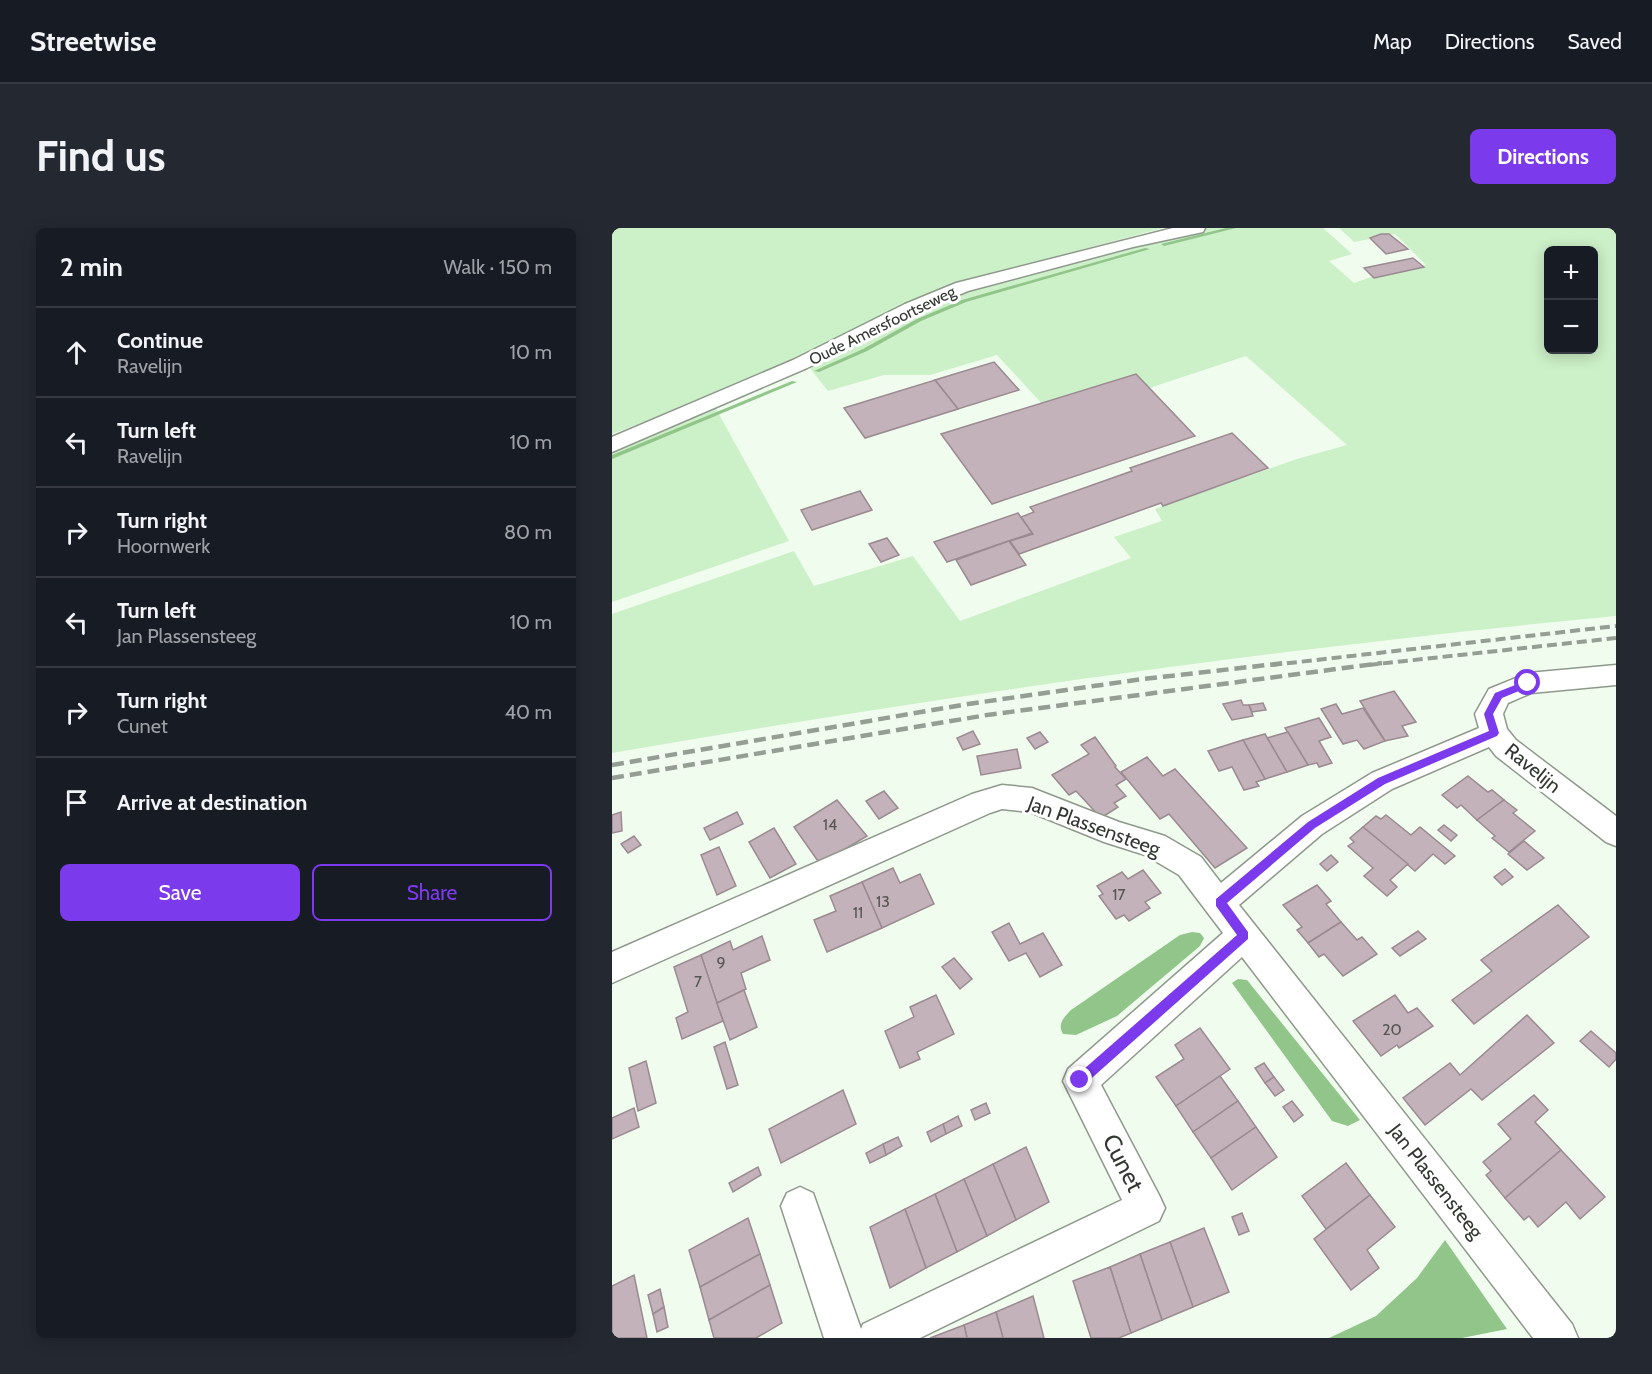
<!DOCTYPE html>
<html lang="en">
<head>
<meta charset="utf-8">
<style>
	:root { --surface:#171b24; --page:#242831; --text:#f1f3f6; --muted:#9ea1a6; --line:#363941; --accent:#7c3aed }
	body { margin:0; font-family:Cabin,sans-serif; background:var(--page); color:var(--text) }
	.controls { position:absolute; right:18px; top:18px; display:grid; overflow:hidden; border-radius:9px; box-shadow:0 3px 15px #0003 }
	.controls button { width:54px; height:54px; display:grid; place-items:center; padding:0; border:0; border-bottom:2px solid var(--line); background:var(--surface); color:var(--text); font:30px sans-serif }
	.stop { position:absolute; width:18px; height:18px; margin:-14px; border:4px solid #7c3aed; border-radius:50%; background:#fff }
	.stop.end { background:#7c3aed; border-color:#fff; box-shadow:0 2px 6px #0008 }
	.list { margin:0; padding:0; list-style:none }
	h2 { display:flex; justify-content:space-between; align-items:center; height:78px; margin:0; padding:0 24px; font-size:26px }
	h2 small { font-size:20px; font-weight:400; color:var(--muted) }
	.list li { display:grid; grid-template-columns:39px 1fr auto; gap:18px; align-items:center; box-sizing:border-box; height:90px; padding:0 24px; border-top:2px solid var(--line) }
	.list b { display:block; font-size:22px; white-space:nowrap }
	.list p { margin:0; font-size:20px; white-space:nowrap; color:var(--muted) }
	.list em { font-size:20px; font-style:normal; color:var(--muted) }
	.actions { display:flex; gap:12px; padding:18px 24px }
	.actions a { flex:1; padding:14px 0; border:2px solid var(--accent); border-radius:9px; text-align:center; font-size:21px; color:var(--accent) }
	.actions .main { background:var(--accent); color:#fff }
	.icon { flex:none; width:33px; height:33px; fill:none; stroke:currentColor; stroke-width:2; stroke-linecap:round; stroke-linejoin:round }
	.map { position:relative; flex:none; width:1004px; height:1110px; overflow:hidden; border-radius:9px }
	header { display:flex; align-items:center; gap:36px; box-sizing:border-box; height:84px; padding:0 30px; background:var(--surface); border-bottom:2px solid var(--line) }
	header strong { font-size:28px }
	nav { display:flex; gap:33px; margin-inline-start:auto; font-size:21px }
	.intro { display:flex; align-items:center; justify-content:space-between; box-sizing:border-box; height:144px; padding:0 36px }
	h1 { margin:0; font-size:42px }
	.button { padding:15px 27px; border-radius:9px; background:var(--accent); color:#fff; font-size:21px; font-weight:700 }
	main { display:flex; gap:36px; padding:0 36px }
	aside { flex:1; background:var(--surface); border-radius:9px; box-shadow:0 3px 15px #0003 }
	.map>svg:first-child { display:block }
	.green { fill:#ccf0c7; fill-rule:evenodd }
	.water { fill:#91c58a }
	.lines { fill:none; stroke-linecap:round; stroke-linejoin:round }
	.stream { fill:#91c58a; fill-rule:evenodd }
	.building { fill:#c4b2ba; stroke:#9b8a92; stroke-width:1.5 }
	.street-casing { stroke:#8e998c; stroke-width:3 }
	.street { fill:#fff; fill-rule:evenodd }
	.rail-far1 { stroke:#949e93; stroke-width:4; stroke-dasharray:10 5; stroke-linecap:butt }
	.rail { stroke:#949e93; stroke-width:4.5; stroke-dasharray:12 6; stroke-linecap:butt }
	.route { fill:#7c3aed }
	.labels { text-anchor:middle; stroke-width:6; stroke-linejoin:round; paint-order:stroke }
	.far-street-label { font-size:16px; fill:#323731; stroke:#fff }
	.number-label { font-size:16px; fill:#565653 }
	.street-label { font-size:20px; fill:#323731; stroke:#fff }
	.near-street-label { font-size:24px; fill:#323731; stroke:#fff }
</style>
</head>
<body>
<header>
<strong>Streetwise</strong>
<nav><a>Map</a><a>Directions</a><a>Saved</a></nav>
</header>
<div class="intro"><h1>Find us</h1><a class="button">Directions</a></div>
<main>
<aside>
<h2>2 min<small>Walk · 150 m</small></h2>
<ul class="list">
<li><svg class="icon" aria-label="ahead" viewBox="0 0 24 24"><path d="M12 20V5M6 11l6-6 6 6"/></svg><div><b>Continue</b><p>Ravelijn</p></div><em>10 m</em></li>
<li><svg class="icon" aria-label="left" viewBox="0 0 24 24"><path d="M17 20v-9H6M10 6l-5 5 5 5"/></svg><div><b>Turn left</b><p>Ravelijn</p></div><em>10 m</em></li>
<li><svg class="icon" aria-label="right" viewBox="0 0 24 24"><path d="M7 20v-9h11M14 6l5 5-5 5"/></svg><div><b>Turn right</b><p>Hoornwerk</p></div><em>80 m</em></li>
<li><svg class="icon" aria-label="left" viewBox="0 0 24 24"><path d="M17 20v-9H6M10 6l-5 5 5 5"/></svg><div><b>Turn left</b><p>Jan Plassensteeg</p></div><em>10 m</em></li>
<li><svg class="icon" aria-label="right" viewBox="0 0 24 24"><path d="M7 20v-9h11M14 6l5 5-5 5"/></svg><div><b>Turn right</b><p>Cunet</p></div><em>40 m</em></li>
<li><svg class="icon" aria-label="arrive" viewBox="0 0 24 24"><path d="M6 21V4h12l-3 4 3 4H6"/></svg><div><b>Arrive at destination</b></div></li>
</ul>
<div class="actions"><a class="main">Save</a><a>Share</a></div>
</aside>
<div class="map">
<svg width="1004" height="1110" viewBox="0 0 1004 1110">
	<rect width="100%" height="100%" fill="#f0fdee"/>
	<g class="green">
		<polygon points="0,0 551,0 352,53 304,71 175,134 66,181 0,206"/>
		<path d="M594 0H711L740 26 717 33 742 55 768 46 814 37 783 6 742 14 727 0H1004V388C666 420 335 467 0 525V386L182 323 202 358 301 328 348 393 519 330 502 309 550 293 543 281 685 231 735 217 634 128 444 191 385 127 318 147H272L216 163 197 139C241 120 281 94 325 76 411 41 504 22 594 0ZM936 22H981V122H936Z"/>
		<polygon points="103,179 177,313 0,374 0,223"/>
	</g>
	<g class="water">
		<path d="M580 704 588 705 592 710 588 718 505 788 464 807 451 806C445 796 452 789 459 782L568 707Z"/>
		<polygon points="626,751 635,752 748,892 736,898 720,893 620,755"/>
		<polygon points="833,1012 895,1101 850,1110 717,1110 764,1088 805,1050"/>
	</g>
	<g class="lines">
		<g class="stream">
			<polygon points="614,0 624,0 552,18 549,16"/>
			<polygon points="533,20 538,21 354,74 309,93 255,123 207,144 202,143 251,121 305,91 350,72"/>
			<polygon points="180,153 185,154 0,231 0,227"/>
		</g>
	</g>
	<g class="building">
		<polygon points="769,6 777,6 796,21 774,26 758,10"/>
		<polygon points="801,30 812,39 762,50 752,40"/>
		<polygon points="382,134 407,162 346,181 323,152"/>
		<polygon points="524,146 583,208 380,276 329,206"/>
		<polygon points="323,152 346,181 253,210 232,180"/>
		<polygon points="620,205 656,240 551,278 549,275 407,326 398,313 421,306 409,289 422,284 418,279 520,243 518,240"/>
		<polygon points="248,263 260,282 200,302 189,282"/>
		<polygon points="406,285 420,305 335,334 322,314"/>
		<polygon points="275,310 287,327 269,334 257,316"/>
		<polygon points="397,313 414,337 359,357 344,332"/>
		<polygon points="782,463 804,494 790,498 796,508 773,513 748,473"/>
		<polygon points="629,472 631,477 637,477 641,488 620,492 611,476"/>
		<polygon points="651,475 654,482 640,484 637,477"/>
		<polygon points="724,476 730,486 751,480 773,513 752,521 745,512 731,516 709,481"/>
		<polygon points="707,490 719,509 707,513 720,535 707,539 705,535 696,537 673,500"/>
		<polygon points="361,503 368,516 351,522 345,510"/>
		<polygon points="428,504 436,514 423,521 415,510"/>
		<polygon points="676,504 696,537 675,544 655,510"/>
		<polygon points="653,506 675,544 653,551 631,512"/>
		<polygon points="483,509 504,538 503,539 514,551 504,557 514,568 502,575 506,579 489,590 464,563 457,567 440,547 477,526 469,517"/>
		<polygon points="631,512 653,551 644,554 647,558 632,562 620,539 607,543 596,523"/>
		<polygon points="405,521 409,540 369,547 365,528"/>
		<polygon points="535,529 551,548 563,541 635,620 603,640 557,586 548,591 509,544"/>
		<polygon points="856,548 876,564 880,562 892,572 865,592 849,577 845,580 830,567"/>
		<polygon points="272,563 286,580 267,591 254,573"/>
		<polygon points="225,572 255,608 208,636 182,599"/>
		<polygon points="892,572 905,582 901,585 923,603 897,624 880,610 883,608 865,592"/>
		<polygon points="9,584 10,603 0,605 0,587"/>
		<polygon points="125,584 131,596 98,612 92,600"/>
		<polygon points="774,587 799,607 808,599 843,628 833,636 821,626 803,643 751,599 764,588 769,591"/>
		<polygon points="832,597 845,607 839,613 826,602"/>
		<polygon points="751,599 796,636 778,652 785,659 775,668 752,648 761,640 736,618 742,614 738,610"/>
		<polygon points="162,600 184,636 158,650 137,614"/>
		<polygon points="22,608 29,617 16,625 9,616"/>
		<polygon points="912,613 932,630 915,642 896,626"/>
		<polygon points="107,619 124,658 105,667 89,627"/>
		<polygon points="719,627 726,634 715,643 708,636"/>
		<polygon points="281,640 288,655 308,646 322,676 270,700 250,654"/>
		<polygon points="893,641 901,649 890,657 882,649"/>
		<polygon points="531,642 549,665 533,674 538,680 517,693 512,687 504,691 487,668 491,666 485,658 510,644 516,651"/>
		<polygon points="250,654 270,700 215,724 202,692 224,683 218,668"/>
		<polygon points="705,657 719,673 714,676 729,694 696,715 685,702 690,699 671,677"/>
		<polygon points="946,677 977,709 862,796 840,772 880,743 869,732"/>
		<polygon points="729,694 745,712 750,709 765,726 731,748 712,726 707,729 696,715"/>
		<polygon points="397,695 408,716 431,705 450,737 428,749 414,725 397,733 380,704"/>
		<polygon points="806,703 814,711 788,728 780,720"/>
		<polygon points="150,708 158,732 129,745 134,761 105,775 89,727 118,713 121,722"/>
		<polygon points="89,727 111,793 70,811 64,790 76,784 62,739"/>
		<polygon points="342,730 360,751 348,761 330,739"/>
		<polygon points="132,762 145,799 118,812 105,775"/>
		<polygon points="324,767 342,806 305,824 308,831 288,840 273,803 302,789 298,779"/>
		<polygon points="783,767 796,785 805,780 821,798 787,820 785,817 769,828 741,793"/>
		<polygon points="915,787 942,815 870,872 859,861 813,897 791,870 838,835 848,847"/>
		<polygon points="588,800 618,841 564,878 544,849 572,831 563,817"/>
		<polygon points="979,803 1004,825 1004,831 997,839 968,813"/>
		<polygon points="113,814 126,857 115,861 102,819"/>
		<polygon points="34,833 44,875 26,883 17,840"/>
		<polygon points="652,835 662,849 653,855 643,840"/>
		<polygon points="608,848 626,873 581,904 564,878"/>
		<polygon points="662,849 672,862 663,868 653,855"/>
		<polygon points="231,862 244,896 169,935 157,901"/>
		<polygon points="922,867 936,882 923,894 949,922 893,970 874,947 879,943 871,934 899,911 886,896"/>
		<polygon points="626,873 644,899 599,930 581,904"/>
		<polygon points="680,873 691,887 682,894 671,879"/>
		<polygon points="374,875 378,885 363,892 359,882"/>
		<polygon points="22,880 27,899 0,911 0,890"/>
		<polygon points="346,888 350,898 334,906 331,896"/>
		<polygon points="331,896 334,906 319,914 315,904"/>
		<polygon points="644,899 665,929 620,962 599,930"/>
		<polygon points="286,909 290,918 274,927 271,916"/>
		<polygon points="271,916 274,927 258,935 254,925"/>
		<polygon points="414,919 437,974 404,992 381,936"/>
		<polygon points="949,922 993,969 968,991 954,974 926,999 917,988 912,992 893,970"/>
		<polygon points="734,935 758,967 714,1001 690,968"/>
		<polygon points="381,936 404,992 375,1008 352,951"/>
		<polygon points="146,939 149,947 121,964 117,955"/>
		<polygon points="352,951 375,1008 345,1024 323,966"/>
		<polygon points="323,966 345,1024 314,1040 293,981"/>
		<polygon points="758,967 783,999 755,1022 767,1040 739,1062 702,1011"/>
		<polygon points="293,981 314,1040 278,1060 258,999"/>
		<polygon points="630,985 637,1003 627,1007 620,989"/>
		<polygon points="136,990 148,1026 88,1059 77,1022"/>
		<polygon points="592,1000 617,1064 581,1079 558,1014"/>
		<polygon points="558,1014 581,1079 550,1092 528,1026"/>
		<polygon points="148,1026 158,1057 97,1092 88,1059"/>
		<polygon points="528,1026 550,1092 519,1105 498,1039"/>
		<polygon points="498,1039 519,1105 507,1110 479,1110 461,1053"/>
		<polygon points="22,1047 35,1110 0,1110 0,1058"/>
		<polygon points="158,1057 170,1095 144,1110 102,1110 97,1092"/>
		<polygon points="48,1061 52,1079 41,1086 36,1067"/>
		<polygon points="421,1068 432,1110 391,1110 384,1084"/>
		<polygon points="52,1079 56,1099 45,1104 41,1086"/>
		<polygon points="384,1084 391,1110 355,1110 352,1097"/>
		<polygon points="352,1097 355,1110 318,1110"/>
	</g>
	<g class="lines">
		<g class="street-casing">
			<g id="street">
				<polygon points="561,0 593,0 591,4 521,19 356,63 307,84 195,140 0,224 0,209 181,132 293,76 344,55"/>
				<polygon points="1004,437 1004,457 919,465 896,475 891,486 895,501 904,512 1004,588 1004,618 994,614 884,528 877,519 780,561 710,606 627,677 960,1096 966,1110 921,1110 630,729 489,857 547,967 553,980 547,993 308,1110 212,1110 169,978 175,965 188,959 201,965 249,1101 251,1096 510,972 451,853 456,841 611,705 567,647 533,627 492,614 418,584 390,581 378,585 0,755 0,724 360,566 390,557 420,560 430,564 507,594 553,608 589,629 609,655 690,588 760,545 867,500 863,486 877,461 916,445"/>
			</g>
		</g>
		<use href="#street" class="street"/>
		<g class="rail-far1">
			<polyline points="660,437 1004,398"/>
			<polyline points="756,437 1004,410"/>
		</g>
		<g class="rail">
			<polyline points="0,537 356,476 531,451 673,435"/>
			<polyline points="0,550 375,487 770,435"/>
		</g>
	</g>
	<polygon class="route" points="916,452 919,453 919,458 890,470 881,486 887,505 885,508 773,556 703,600 615,675 636,704 636,711 472,857 464,857 464,848 625,707 604,678 604,671 696,594 766,550 877,503 872,486 883,465"/>
	<g class="labels">
		<g class="far-street-label">
			<text transform="translate(270 97) rotate(-26)" y="6">Oude Amersfoortseweg</text>
		</g>
		<g class="number-label">
			<text x="218" y="602">14</text>
			<text x="507" y="672">17</text>
			<text x="271" y="679">13</text>
			<text x="246" y="690">11</text>
			<text x="109" y="740">9</text>
			<text x="86" y="759">7</text>
			<text x="780" y="807">20</text>
		</g>
		<g class="street-label">
			<text transform="translate(921 540) rotate(39)" y="7">Ravelijn</text>
			<text transform="translate(482 598) rotate(20)" y="7">Jan Plassensteeg</text>
			<text transform="translate(824 953) rotate(52)" y="7">Jan Plassensteeg</text>
		</g>
		<g class="near-street-label">
			<text transform="translate(511 935) rotate(63)" y="8">Cunet</text>
		</g>
	</g>
</svg>
<div class="controls">
<button>+</button>
<button>−</button>
</div>
<div class="stop" style="left:916px;top:455px"></div>
<div class="stop end" style="left:468px;top:852px"></div>
</div>
</main>
</body>
</html>
